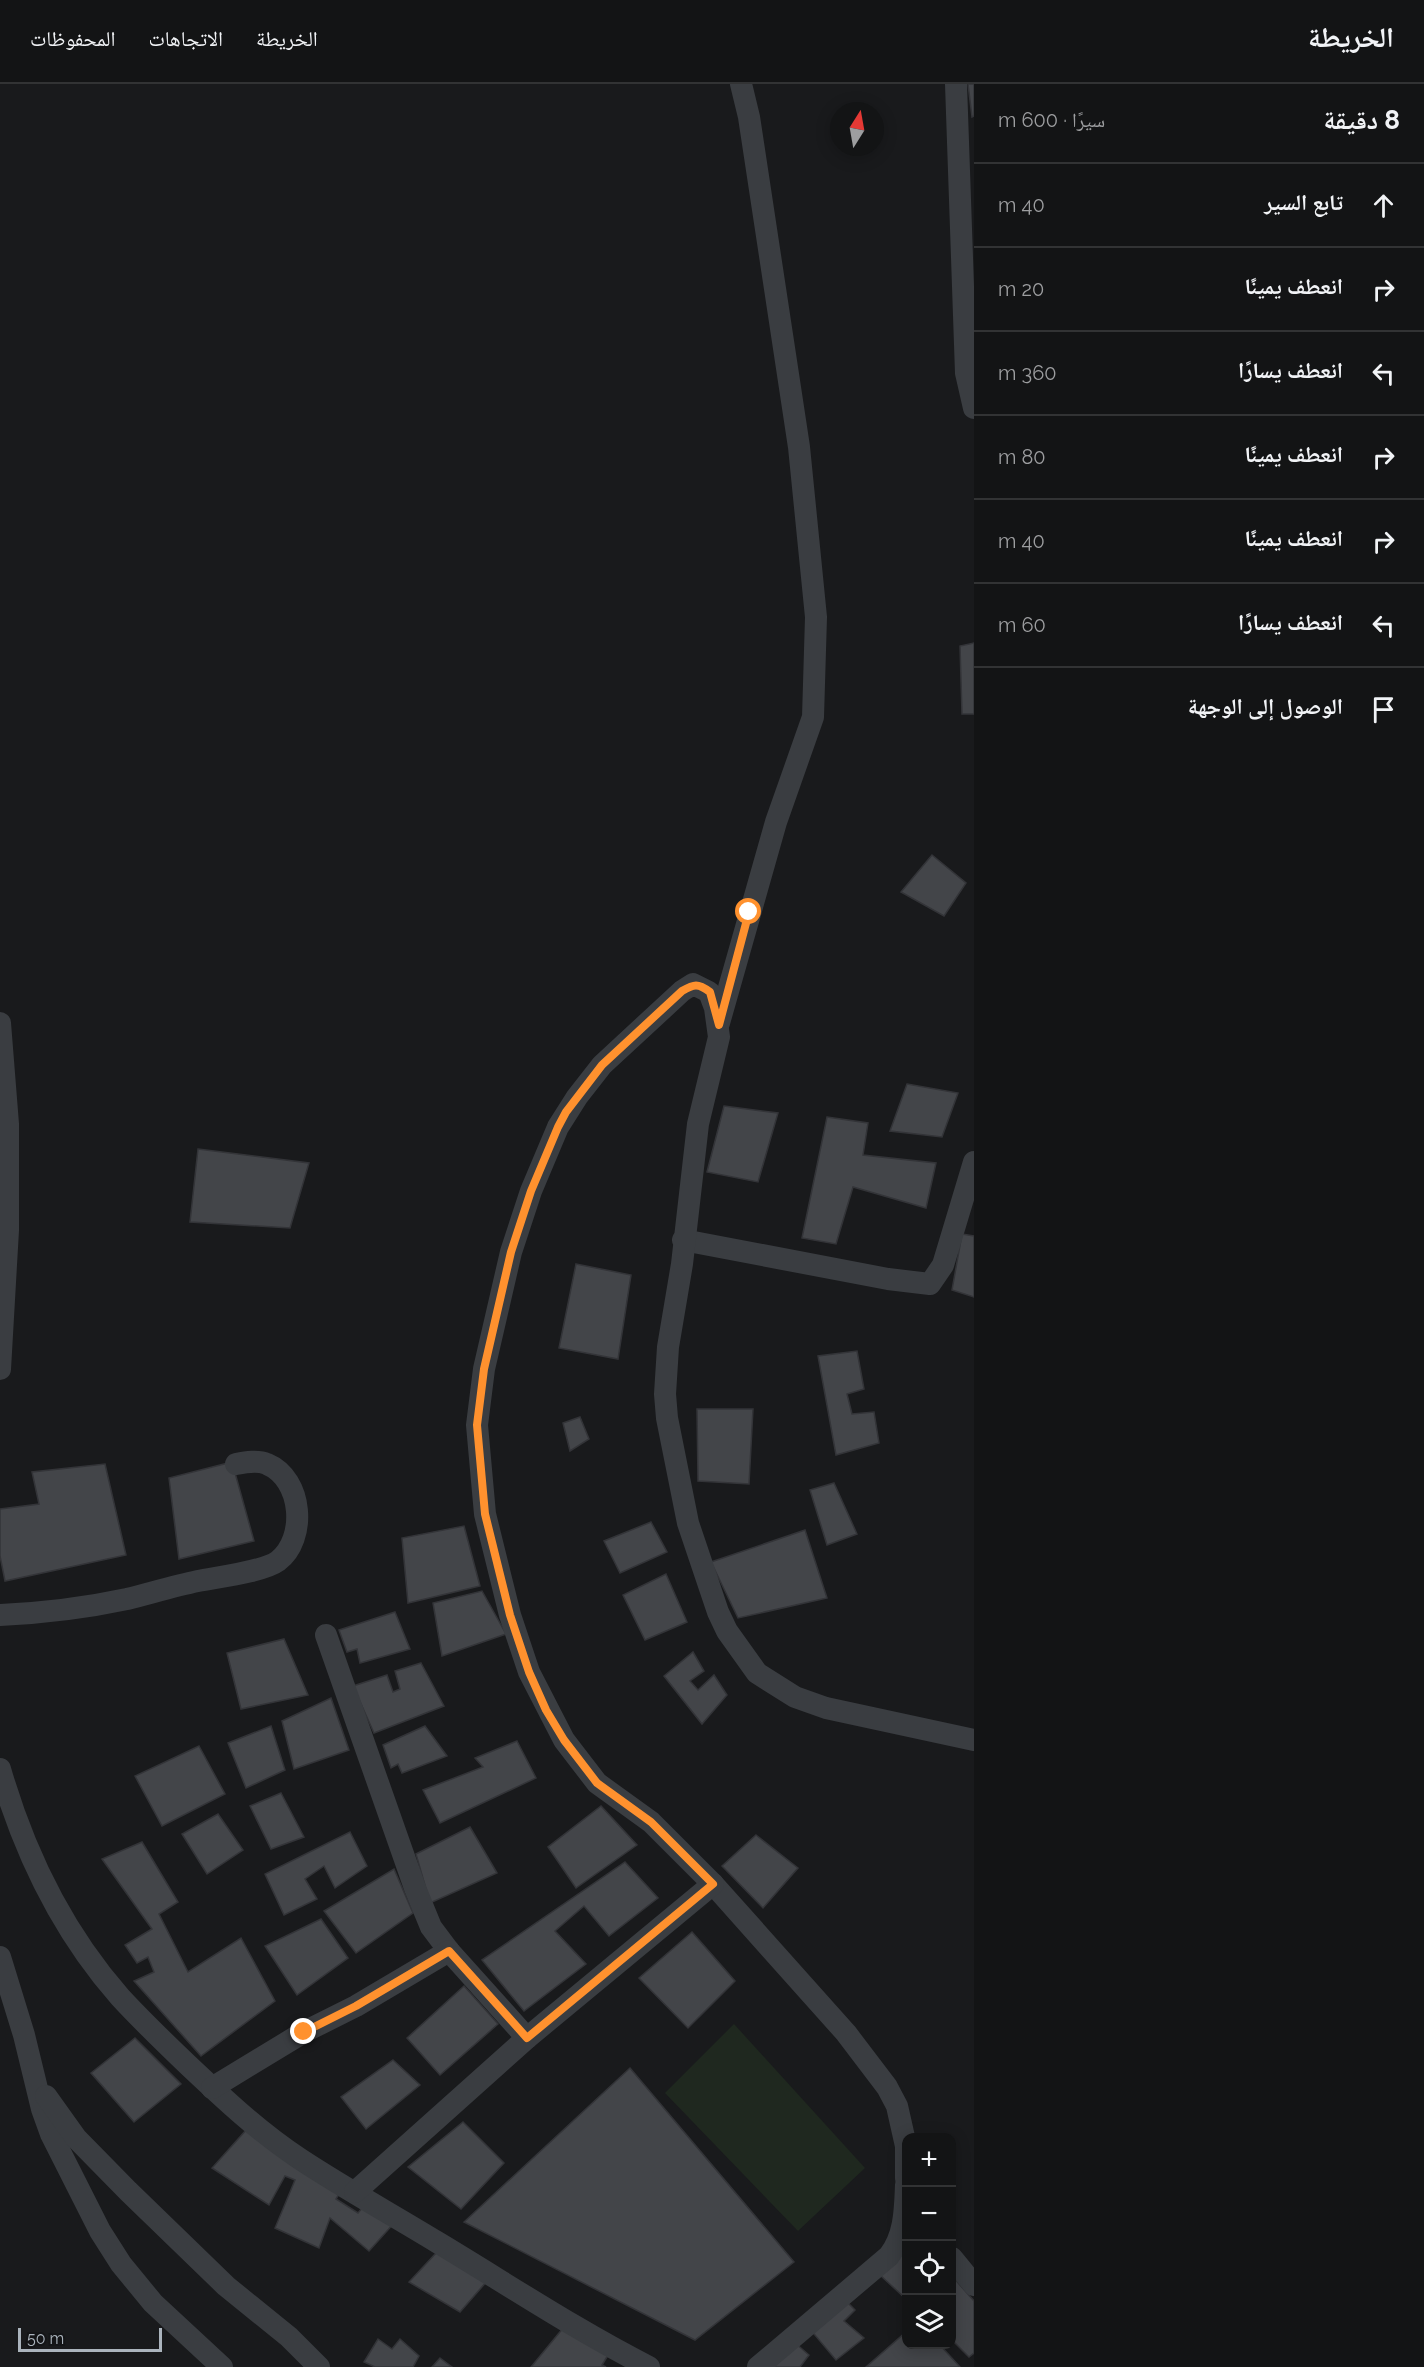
<!DOCTYPE html>
<html lang="ar">
<head>
<meta charset="utf-8">
<style>
	:root { --surface:#131415; --page:#1c1d1e; --text:#f1f3f6; --muted:#9d9ea0; --line:#323334 }
	body { margin:0; font-family:Raleway,"Noto Naskh Arabic",sans-serif; background:var(--page); color:var(--text); direction:rtl }
	.controls { position:absolute; right:18px; bottom:18px; display:grid; overflow:hidden; border-radius:12px; box-shadow:0 3px 15px #0003 }
	.controls button { width:54px; height:54px; display:grid; place-items:center; padding:0; border:0; border-bottom:2px solid var(--line); background:var(--surface); color:var(--text); font:30px sans-serif }
	.compass { position:absolute; left:830px; top:18px; width:54px; height:54px; border-radius:50%; background:var(--surface); box-shadow:0 3px 15px #0003; rotate:11deg }
	.scale { position:absolute; left:18px; bottom:15px; width:144px; box-sizing:border-box; padding-left:6px; border:3px solid #abb4bd; border-top:0; font-size:16px; line-height:21px; white-space:nowrap; color:#abb4bd; -webkit-text-stroke:4px #141517; paint-order:stroke }
	.stop { position:absolute; width:18px; height:18px; margin:-14px; border:4px solid #ff912e; border-radius:50%; background:#fff }
	.stop.end { background:#ff912e; border-color:#fff; box-shadow:0 2px 6px #0008 }
	.list { margin:0; padding:0; list-style:none }
	h2 { display:flex; justify-content:space-between; align-items:center; height:78px; margin:0; padding:0 24px; font-size:26px }
	h2 small { font-size:20px; font-weight:400; color:var(--muted) }
	.list li { display:grid; grid-template-columns:39px 1fr auto; gap:18px; align-items:center; box-sizing:border-box; height:84px; padding:0 24px; border-top:2px solid var(--line) }
	.list b { display:block; font-size:22px; white-space:nowrap }
	.list em { font-size:20px; font-style:normal; color:var(--muted) }
	.icon { flex:none; width:33px; height:33px; fill:none; stroke:currentColor; stroke-width:2; stroke-linecap:round; stroke-linejoin:round }
	.map { position:relative; flex:none; width:974px; height:2283px; overflow:hidden; direction:ltr }
	header { display:flex; align-items:center; gap:36px; box-sizing:border-box; height:84px; padding:0 30px; background:var(--surface); border-bottom:2px solid var(--line) }
	header strong { font-size:28px }
	nav { display:flex; gap:33px; margin-inline-start:auto; font-size:21px }
	main { display:flex }
	aside { flex:1; background:var(--surface) }
	.map>svg:first-child { display:block }
	.green { fill:#1f281f }
	.building { fill:#434549; stroke:#333438; stroke-width:1.5 }
	.lines { fill:none; stroke-linecap:round; stroke-linejoin:round }
	.minor { stroke:#3a3d41; stroke-width:22 }
	.route { stroke:#ff912e; stroke-width:8 }
</style>
</head>
<body>
<header>
<strong>الخريطة</strong>
<nav><a>الخريطة</a><a>الاتجاهات</a><a>المحفوظات</a></nav>
</header>
<main>
<aside>
<h2>8 دقيقة<small>سيرًا · 600 m</small></h2>
<ul class="list">
<li><svg class="icon" aria-label="ahead" viewBox="0 0 24 24"><path d="M12 20V5M6 11l6-6 6 6"/></svg><div><b>تابع السير</b></div><em>40 m</em></li>
<li><svg class="icon" aria-label="right" viewBox="0 0 24 24"><path d="M7 20v-9h11M14 6l5 5-5 5"/></svg><div><b>انعطف يمينًا</b></div><em>20 m</em></li>
<li><svg class="icon" aria-label="left" viewBox="0 0 24 24"><path d="M17 20v-9H6M10 6l-5 5 5 5"/></svg><div><b>انعطف يسارًا</b></div><em>360 m</em></li>
<li><svg class="icon" aria-label="right" viewBox="0 0 24 24"><path d="M7 20v-9h11M14 6l5 5-5 5"/></svg><div><b>انعطف يمينًا</b></div><em>80 m</em></li>
<li><svg class="icon" aria-label="right" viewBox="0 0 24 24"><path d="M7 20v-9h11M14 6l5 5-5 5"/></svg><div><b>انعطف يمينًا</b></div><em>40 m</em></li>
<li><svg class="icon" aria-label="left" viewBox="0 0 24 24"><path d="M17 20v-9H6M10 6l-5 5 5 5"/></svg><div><b>انعطف يسارًا</b></div><em>60 m</em></li>
<li><svg class="icon" aria-label="arrive" viewBox="0 0 24 24"><path d="M6 21V4h12l-3 4 3 4H6"/></svg><div><b>الوصول إلى الوجهة</b></div></li>
</ul>
</aside>
<div class="map">
<svg width="974" height="2283" viewBox="0 0 974 2283">
	<rect width="100%" height="100%" fill="#191a1c"/>
	<polygon class="green" points="734,1940 865,2084 798,2147 665,2009"/>
	<g class="building">
		<polygon points="968,0 974,0 974,32 972,33"/>
		<polygon points="974,559 974,630 962,630 960,562"/>
		<polygon points="932,771 966,799 944,832 901,808"/>
		<polygon points="907,1000 958,1009 942,1053 890,1047"/>
		<polygon points="724,1022 778,1029 758,1098 707,1088"/>
		<polygon points="827,1033 868,1039 863,1071 936,1079 926,1124 853,1103 836,1160 802,1154"/>
		<polygon points="198,1065 309,1079 290,1144 190,1138"/>
		<polygon points="962,1150 974,1152 974,1213 952,1206"/>
		<polygon points="576,1180 631,1191 618,1275 559,1264"/>
		<polygon points="857,1267 864,1305 847,1310 852,1330 874,1328 879,1359 836,1371 818,1272"/>
		<polygon points="697,1325 753,1325 749,1400 698,1397"/>
		<polygon points="580,1333 589,1355 570,1367 563,1339"/>
		<polygon points="232,1378 254,1457 179,1475 169,1394"/>
		<polygon points="105,1380 126,1471 5,1497 0,1472 0,1425 39,1420 32,1388"/>
		<polygon points="834,1399 857,1450 827,1461 810,1406"/>
		<polygon points="651,1438 667,1468 620,1489 604,1457"/>
		<polygon points="464,1442 480,1502 408,1519 402,1454"/>
		<polygon points="805,1446 827,1514 738,1534 711,1478"/>
		<polygon points="666,1490 687,1538 645,1556 623,1511"/>
		<polygon points="482,1507 506,1550 442,1572 433,1519"/>
		<polygon points="395,1528 410,1565 360,1579 357,1565 347,1568 339,1546"/>
		<polygon points="284,1555 308,1611 241,1625 227,1569"/>
		<polygon points="693,1568 704,1587 690,1597 698,1606 714,1591 727,1611 702,1640 664,1592"/>
		<polygon points="421,1579 444,1622 374,1649 353,1602 387,1591 393,1608 400,1605 395,1587"/>
		<polygon points="331,1614 349,1666 294,1685 282,1637"/>
		<polygon points="271,1642 285,1686 246,1704 228,1659"/>
		<polygon points="425,1642 447,1672 402,1689 398,1680 391,1684 383,1661"/>
		<polygon points="517,1657 536,1694 440,1739 423,1706 483,1683 475,1674"/>
		<polygon points="199,1662 225,1710 162,1742 135,1692"/>
		<polygon points="281,1709 304,1753 271,1765 250,1722"/>
		<polygon points="601,1722 637,1761 576,1804 548,1763"/>
		<polygon points="218,1730 243,1766 207,1790 182,1750"/>
		<polygon points="470,1743 497,1789 430,1819 416,1770"/>
		<polygon points="350,1748 367,1782 335,1804 324,1782 305,1795 317,1815 284,1831 265,1790"/>
		<polygon points="756,1751 798,1784 763,1824 722,1782"/>
		<polygon points="142,1758 178,1818 159,1830 188,1888 241,1854 275,1917 201,1972 134,1897 154,1888 148,1873 137,1879 125,1861 152,1845 102,1775"/>
		<polygon points="625,1778 658,1814 609,1852 584,1822 555,1847 586,1880 524,1927 482,1876"/>
		<polygon points="394,1785 413,1829 356,1869 324,1827"/>
		<polygon points="321,1835 348,1874 297,1911 265,1862"/>
		<polygon points="692,1848 735,1897 688,1944 639,1894"/>
		<polygon points="464,1902 498,1940 440,1991 407,1954"/>
		<polygon points="135,1954 181,2000 134,2038 91,1989"/>
		<polygon points="393,1976 420,2001 366,2045 341,2013"/>
		<polygon points="630,1984 794,2178 695,2256 464,2138"/>
		<polygon points="463,2038 504,2079 461,2125 408,2083"/>
		<polygon points="247,2045 342,2105 336,2115 358,2129 366,2119 396,2137 369,2167 330,2134 319,2164 275,2144 295,2096 285,2092 269,2121 212,2084"/>
		<polygon points="906,2164 906,2215 880,2191"/>
		<polygon points="438,2167 488,2196 460,2228 409,2198"/>
		<polygon points="952,2192 974,2217 974,2269 969,2273 952,2256"/>
		<polygon points="847,2218 855,2226 844,2237 864,2254 836,2276 809,2244"/>
		<polygon points="564,2243 610,2268 602,2281 606,2283 531,2283"/>
		<polygon points="906,2248 906,2260 939,2260 960,2283 866,2283"/>
		<polygon points="378,2255 392,2265 400,2255 419,2272 413,2283 375,2283 364,2278"/>
		<polygon points="794,2258 809,2271 800,2283 764,2283"/>
		<polygon points="440,2274 452,2283 432,2283"/>
	</g>
	<g class="lines">
		<g class="minor">
			<polyline points="956,0 966,289 974,324"/>
			<polyline points="0,939 8,1040 8,1146 0,1285"/>
			<polyline points="719,939 776,738 813,633 816,533 799,363 749,33 741,0"/>
			<polyline points="683,1156 888,1195 930,1200 943,1181 974,1078"/>
			<path d="M0 1531C43 1529 85 1524 127 1515 151 1509 174 1502 198 1497 218 1493 263 1488 278 1477 307 1455 303 1395 267 1380 258 1376 246 1378 236 1380"/>
			<polyline points="326,1551 415,1804 431,1843 449,1867 527,1954"/>
			<path d="M0 1685C24 1768 62 1847 120 1913 142 1937 165 1959 188 1981 224 2015 259 2048 300 2075 344 2104 391 2130 437 2158 507 2200 576 2246 649 2283"/>
			<polyline points="0,1873 24,1951 42,2025 51,2050 100,2147 121,2180 153,2219 222,2283"/>
			<polyline points="212,2004 304,1948 356,1922 449,1867"/>
			<polyline points="46,2012 76,2054 128,2107 226,2202 289,2253 319,2283"/>
			<polyline points="906,2094 906,2062 897,2022 887,2003 846,1949 713,1800 651,1738 597,1699 564,1656 529,1588 510,1531 485,1430 477,1341 484,1285 511,1168 531,1107 558,1043 577,1013 602,981 682,907 693,900 709,908 715,924 719,953 698,1040 682,1180 668,1263 665,1310 667,1334 688,1439 718,1528 727,1547 757,1589 795,1613 826,1624 974,1656"/>
			<polyline points="355,2108 527,1954 713,1800"/>
			<polyline points="952,2174 974,2201"/>
			<path d="M758 2283 889 2172C905 2151 905 2126 906 2101"/>
		</g>
	</g>
	<g class="lines">
		<path class="route" d="M304 1948 356 1922 449 1867 527 1954 713 1800 651 1738 597 1699 564 1656 546 1626 529 1588 510 1531 485 1430 477 1341 484 1285 511 1168 531 1107 558 1043 566 1028 602 981 682 907C694 900 698 899 710 908L719 941 749 828"/>
	</g>
</svg>
<div class="controls">
<button>+</button>
<button>−</button>
<button><svg class="icon" aria-label="locate" viewBox="0 0 24 24"><circle cx="12" cy="12" r="6"/><path d="M12 2v4M12 18v4M2 12h4M18 12h4"/></svg></button>
<button><svg class="icon" aria-label="layers" viewBox="0 0 24 24"><path d="M12 4l9 5-9 5-9-5zM3 14l9 5 9-5"/></svg></button>
</div>
<svg class="compass" viewBox="-18 -18 36 36"><path d="M0-13l5 13h-10z" fill="#e53935"/><path d="M0 13l5-13h-10z" fill="#9d9ea0"/></svg>
<div class="scale">50 m</div>
<div class="stop" style="left:749px;top:828px"></div>
<div class="stop end" style="left:304px;top:1948px"></div>
</div>
</main>
</body>
</html>
